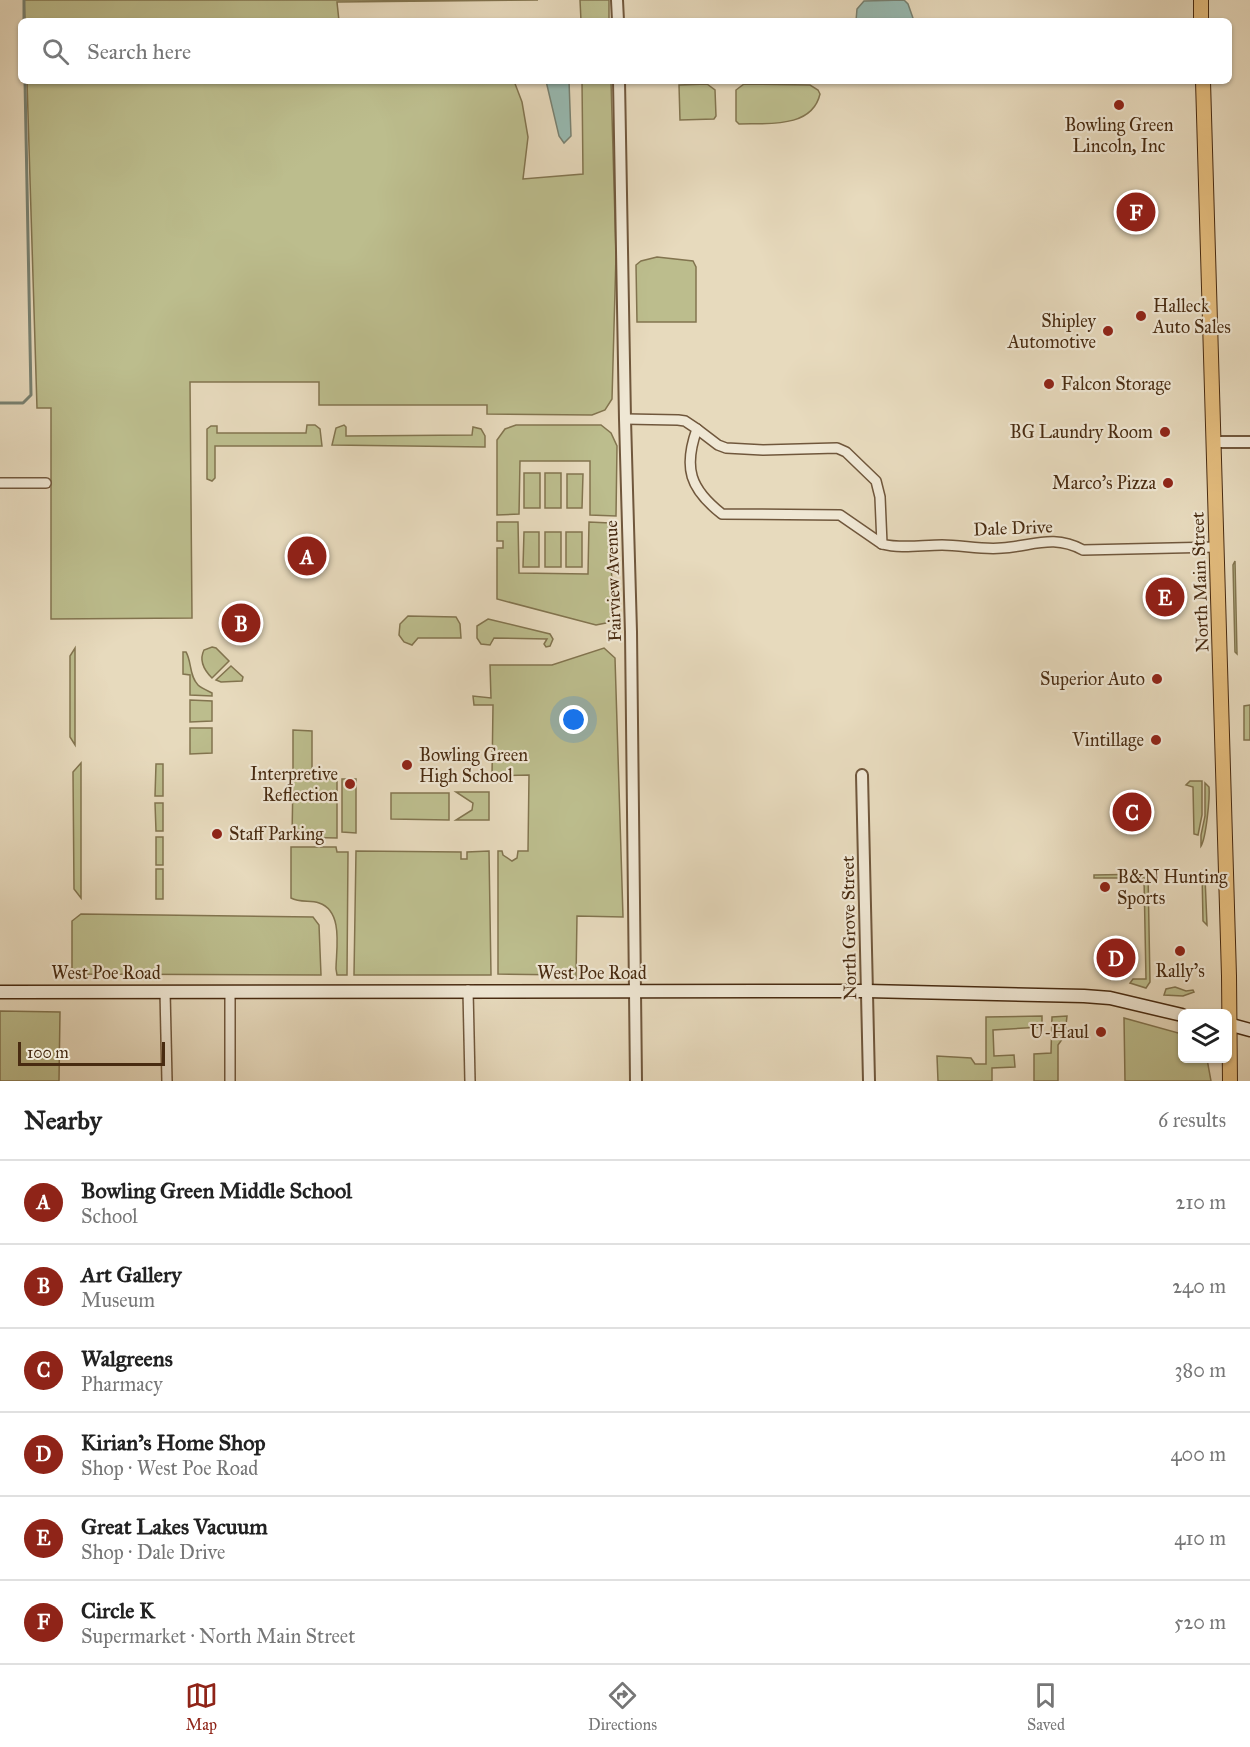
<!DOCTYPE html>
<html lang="en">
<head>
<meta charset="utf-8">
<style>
	:root { --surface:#fff; --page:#f2f2f2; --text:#222; --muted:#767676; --line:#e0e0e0; --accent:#8f2418 }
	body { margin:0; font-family:"IM FELL Great Primer",serif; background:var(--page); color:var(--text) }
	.controls { position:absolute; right:18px; bottom:18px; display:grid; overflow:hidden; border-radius:9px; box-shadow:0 2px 4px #0004 }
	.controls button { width:54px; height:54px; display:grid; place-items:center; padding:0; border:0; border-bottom:2px solid var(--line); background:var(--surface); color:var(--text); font:30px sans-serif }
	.scale { position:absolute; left:18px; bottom:15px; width:147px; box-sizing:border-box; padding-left:6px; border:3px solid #482b11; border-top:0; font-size:16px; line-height:21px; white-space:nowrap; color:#482b11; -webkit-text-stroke:4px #efe7d4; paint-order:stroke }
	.you { position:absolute; left:574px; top:720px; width:21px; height:21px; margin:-15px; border:4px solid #fff; border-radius:50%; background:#1a73e8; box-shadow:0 0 0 9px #1a73e833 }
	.badge { display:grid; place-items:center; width:39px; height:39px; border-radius:50%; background:var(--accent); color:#fff; font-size:20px; font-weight:700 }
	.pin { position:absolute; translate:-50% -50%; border:3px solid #fff; box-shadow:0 2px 6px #0006 }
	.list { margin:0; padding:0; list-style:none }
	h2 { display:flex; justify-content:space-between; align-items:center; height:78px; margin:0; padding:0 24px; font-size:26px }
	h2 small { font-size:20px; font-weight:400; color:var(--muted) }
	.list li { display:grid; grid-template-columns:39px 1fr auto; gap:18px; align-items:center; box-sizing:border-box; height:84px; padding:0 24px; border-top:2px solid var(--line) }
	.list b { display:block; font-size:22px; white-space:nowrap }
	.list p { margin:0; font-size:20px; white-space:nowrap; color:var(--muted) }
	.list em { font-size:20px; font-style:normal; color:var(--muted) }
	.icon { flex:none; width:33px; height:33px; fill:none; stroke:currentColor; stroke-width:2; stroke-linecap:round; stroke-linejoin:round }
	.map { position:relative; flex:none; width:1250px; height:1081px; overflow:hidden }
	.search { position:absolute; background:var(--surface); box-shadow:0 2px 4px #0004; left:18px; right:18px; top:18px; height:66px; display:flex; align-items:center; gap:15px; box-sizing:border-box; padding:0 21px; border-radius:9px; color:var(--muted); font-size:22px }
	.sheet { height:582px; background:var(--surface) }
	nav { display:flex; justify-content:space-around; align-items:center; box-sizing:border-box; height:84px; border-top:2px solid var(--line); background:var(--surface); font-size:16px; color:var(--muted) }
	nav a { display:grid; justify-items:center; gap:3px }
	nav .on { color:var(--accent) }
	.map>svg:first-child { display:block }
	.green { fill:#bcbd8d; stroke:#82744f; stroke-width:1.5 }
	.water { fill:#97bab2; stroke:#778172; stroke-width:1.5 }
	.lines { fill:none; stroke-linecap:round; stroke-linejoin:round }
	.stream { stroke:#778172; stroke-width:3 }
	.minor-casing { stroke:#70573c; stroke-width:12 }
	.tertiary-casing { stroke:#70573c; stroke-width:14 }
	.secondary-casing { stroke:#482b11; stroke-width:15 }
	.primary-casing { stroke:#482b11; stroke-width:16 }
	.minor { stroke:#efe7d4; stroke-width:9 }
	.tertiary { stroke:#efe7d4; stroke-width:10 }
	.secondary { stroke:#efe7d4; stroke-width:12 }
	.primary { stroke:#e4bd7e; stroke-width:14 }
	.poi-dot { fill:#8f2418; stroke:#efe7d4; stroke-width:2 }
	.labels { text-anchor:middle; stroke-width:4.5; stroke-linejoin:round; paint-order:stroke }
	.poi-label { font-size:18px; fill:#482b11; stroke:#efe7d4; text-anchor:end }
	.street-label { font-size:18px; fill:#482b11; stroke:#efe7d4 }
</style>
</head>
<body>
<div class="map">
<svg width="1250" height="1081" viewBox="0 0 1250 1081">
	<rect width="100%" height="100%" fill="#e7dabd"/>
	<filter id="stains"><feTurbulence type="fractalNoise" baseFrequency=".00333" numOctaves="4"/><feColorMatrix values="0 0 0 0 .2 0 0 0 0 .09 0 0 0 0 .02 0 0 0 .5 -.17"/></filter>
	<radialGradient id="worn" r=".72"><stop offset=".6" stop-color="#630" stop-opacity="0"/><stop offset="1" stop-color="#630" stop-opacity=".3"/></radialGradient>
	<g class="green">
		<polygon points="24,0 538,0 337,2 339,21 25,21"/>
		<polygon points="580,0 609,0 609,21 581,21"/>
		<polygon points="27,81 514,81 522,102 528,137 523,179 583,174 582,81 611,81 616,255 612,399 605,410 592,415 487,414 487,405 319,405 319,382 190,382 192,618 51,619 51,408 37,408"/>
		<polygon points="707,84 715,90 716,116 714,119 680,120 679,85"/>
		<path d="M744 84 810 85 818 90 820 94C812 129 766 123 739 124L736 121V90Z"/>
		<polygon points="657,257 693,261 696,267 696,322 637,322 636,265 641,261"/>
		<polygon points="307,425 315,425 320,429 322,446 215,446 215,478 212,481 207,479 207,429 211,426 217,426 217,433 306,433"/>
		<polygon points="344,425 346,427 346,436 472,435 473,427 481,429 485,436 485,447 332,445 336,428"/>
		<polygon points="516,425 601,425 611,433 617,446 616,516 590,515 590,461 520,461 519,514 497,515 497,440 505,429"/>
		<rect x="524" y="473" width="16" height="35"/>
		<rect x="545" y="473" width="16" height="35"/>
		<polygon points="567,474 583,474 582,508 567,508"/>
		<polygon points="497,522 518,522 519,573 588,574 589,522 610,523 613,618 606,623 596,625 497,599 497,548 503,548 503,541 497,541"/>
		<polygon points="524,532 539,532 539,567 523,567"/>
		<rect x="545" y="532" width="16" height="35"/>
		<rect x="566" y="532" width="16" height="35"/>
		<polygon points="1235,561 1237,654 1235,652 1233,565"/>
		<polygon points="408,616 456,617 460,624 461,638 418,638 412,645 404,642 399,635 400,624"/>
		<polygon points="488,619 550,634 553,639 550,646 546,647 544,644 547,639 494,638 490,645 481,644 477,638 477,626"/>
		<path d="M212 647 216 648 229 661 212 678C204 670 199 660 204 650Z"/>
		<polygon points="75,648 75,745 70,737 70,656"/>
		<polygon points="604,648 615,658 623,917 577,916 576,979 569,975 498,974 498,851 502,851 503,855 512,861 517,858 518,851 528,851 529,775 492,776 493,705 474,705 473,696 491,698 490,665 552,665"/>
		<path d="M183 652H186C192 662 189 676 198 685 201 688 208 691 212 693V696L190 695V675L183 674Z"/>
		<polygon points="231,666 243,677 242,681 221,682 216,680"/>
		<polygon points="190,700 212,701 212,721 190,722"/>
		<polygon points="1250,705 1250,740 1244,740 1244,706"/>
		<polygon points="190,728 212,728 212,753 190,754"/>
		<polygon points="293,730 312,731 312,772 293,772"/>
		<polygon points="81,763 81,898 74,889 73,772"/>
		<polygon points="156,764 163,764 163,796 155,796"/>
		<polygon points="293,779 337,779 337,838 292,837"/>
		<polygon points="342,779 356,779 356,833 342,832"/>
		<polygon points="1190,781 1202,781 1202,815 1198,835 1194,834 1193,787 1186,785"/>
		<path d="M1205 783 1209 787C1210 798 1206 838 1201 846V835L1205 816Z"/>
		<polygon points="456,792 489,792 489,820 456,820 472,810 473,803"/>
		<polygon points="391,793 449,793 449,820 391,819"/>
		<polygon points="155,803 163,803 163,831 156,831"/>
		<rect x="156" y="837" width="7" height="28"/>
		<path d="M291 847H336L337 852H348L347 975H337L336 969C336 950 344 911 319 903 310 900 300 903 291 898Z"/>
		<polygon points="356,851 461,852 461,859 467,859 467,852 489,851 491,975 354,975"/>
		<rect x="156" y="869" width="7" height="30"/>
		<polygon points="1202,872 1205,877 1207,925 1203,921"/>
		<polygon points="1148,874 1150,982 1146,988 1130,983 1133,979 1146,979 1144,878 1094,878 1094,875"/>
		<polygon points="81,914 313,917 319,925 321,975 72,974 72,921"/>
		<polygon points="1175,987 1186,991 1193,990 1194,992 1183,996 1164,995 1166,989"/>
		<polygon points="0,1011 60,1012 59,1081 0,1081"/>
		<polygon points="1042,1016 1042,1027 993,1030 994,1056 1014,1055 1015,1067 992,1068 992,1081 938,1081 937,1056 971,1058 975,1064 986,1064 986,1017"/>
		<polygon points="1067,1016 1065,1035 1058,1045 1058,1081 1034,1081 1034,1054 1051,1053 1052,1017"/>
		<polygon points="1124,1018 1182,1034 1182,1058 1207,1059 1211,1081 1125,1081"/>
	</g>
	<g class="water">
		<polygon points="904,0 908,4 914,21 856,21 857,9 864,1"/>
		<polygon points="546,81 569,81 571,136 564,143 559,136"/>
	</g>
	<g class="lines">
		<g class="stream">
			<polyline points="24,0 24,21"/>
			<polyline points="0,403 23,403 31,395 25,81"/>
		</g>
		<g class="minor-casing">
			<g id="minor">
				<path d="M625 419 678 420 685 421 697 429C683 468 690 489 722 514L840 515 882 544"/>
				<path d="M697 429 718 445 726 448 763 450 837 448 846 452 876 481 880 497 882 544C901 549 922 545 942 545 962 545 982 550 1002 548 1033 546 1053 534 1083 550L1217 547"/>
				<polyline points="0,483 46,483"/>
				<polyline points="468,990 470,1081"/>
				<polyline points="165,991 167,1081"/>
				<polyline points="230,991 230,1081"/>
			</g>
		</g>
		<g class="tertiary-casing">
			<g id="tertiary">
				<polyline points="617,0 618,21"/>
				<polyline points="619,81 625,419 631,632 636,1081"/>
				<polyline points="1213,442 1250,442"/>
				<polyline points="862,775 869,1081"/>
			</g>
		</g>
		<g class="secondary-casing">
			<g id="secondary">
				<polyline points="0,992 867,991 1084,996 1110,998 1182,1015"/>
				<polyline points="1228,1024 1250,1030"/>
			</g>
		</g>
		<g class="primary-casing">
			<g id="primary">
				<polyline points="1201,0 1201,21"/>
				<polyline points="1203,81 1229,976 1230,1081"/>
			</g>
		</g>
		<use href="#minor" class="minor"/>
		<use href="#tertiary" class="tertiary"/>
		<use href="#secondary" class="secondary"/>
		<use href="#primary" class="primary"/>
	</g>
	<g class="poi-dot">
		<circle cx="1119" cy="105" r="6"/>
		<circle cx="1141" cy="316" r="6"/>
		<circle cx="1108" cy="331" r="6"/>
		<circle cx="1049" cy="384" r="6"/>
		<circle cx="1165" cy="432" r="6"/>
		<circle cx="1168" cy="483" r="6"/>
		<circle cx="1157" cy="679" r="6"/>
		<circle cx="1156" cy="740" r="6"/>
		<circle cx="407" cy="765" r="6"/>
		<circle cx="350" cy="784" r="6"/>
		<circle cx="217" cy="834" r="6"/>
		<circle cx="1105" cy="887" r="6"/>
		<circle cx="1180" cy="951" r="6"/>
		<circle cx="1101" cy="1032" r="6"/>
	</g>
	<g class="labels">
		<g class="poi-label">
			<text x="1119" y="131" text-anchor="middle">Bowling Green<tspan x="1119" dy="21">Lincoln, Inc</tspan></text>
			<text x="1153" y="312" text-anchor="start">Halleck<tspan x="1153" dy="21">Auto Sales</tspan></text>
			<text x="1096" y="327">Shipley<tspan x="1096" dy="21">Automotive</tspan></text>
			<text x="1061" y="390" text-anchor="start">Falcon Storage</text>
			<text x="1153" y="438">BG Laundry Room</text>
			<text x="1156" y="489">Marco’s Pizza</text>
			<text x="1145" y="685">Superior Auto</text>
			<text x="1144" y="746">Vintillage</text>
			<text x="419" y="761" text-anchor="start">Bowling Green<tspan x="419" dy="21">High School</tspan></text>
			<text x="338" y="780">Interpretive<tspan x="338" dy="21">Reflection</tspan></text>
			<text x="229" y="840" text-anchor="start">Staff Parking</text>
			<text x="1117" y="883" text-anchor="start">B&amp;N Hunting<tspan x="1117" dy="21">Sports</tspan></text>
			<text x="1180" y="977" text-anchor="middle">Rally's</text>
			<text x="1089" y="1038">U-Haul</text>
		</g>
		<g class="street-label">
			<text transform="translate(1013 528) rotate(-2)" y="6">Dale Drive</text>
			<text transform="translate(613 581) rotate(-92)" y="6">Fairview Avenue</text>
			<text transform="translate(1200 582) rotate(-92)" y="6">North Main Street</text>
			<text transform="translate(849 928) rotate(-91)" y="6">North Grove Street</text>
			<text x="106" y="979">West Poe Road</text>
			<text x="592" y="979">West Poe Road</text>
		</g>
	</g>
	<rect width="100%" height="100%" filter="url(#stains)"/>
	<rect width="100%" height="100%" fill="url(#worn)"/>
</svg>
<div class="controls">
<button><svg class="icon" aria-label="layers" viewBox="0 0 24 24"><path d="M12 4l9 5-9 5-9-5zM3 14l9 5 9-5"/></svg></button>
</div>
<div class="scale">100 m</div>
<div class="you"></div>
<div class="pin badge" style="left:307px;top:556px">A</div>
<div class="pin badge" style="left:241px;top:623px">B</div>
<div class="pin badge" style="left:1132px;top:812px">C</div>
<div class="pin badge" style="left:1116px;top:958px">D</div>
<div class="pin badge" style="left:1165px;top:597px">E</div>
<div class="pin badge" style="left:1136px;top:212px">F</div>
<div class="search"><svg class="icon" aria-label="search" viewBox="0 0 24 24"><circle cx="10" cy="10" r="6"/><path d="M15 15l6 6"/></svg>Search here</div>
</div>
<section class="sheet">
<h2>Nearby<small>6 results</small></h2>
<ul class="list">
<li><span class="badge">A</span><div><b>Bowling Green Middle School</b><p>School</p></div><em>210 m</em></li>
<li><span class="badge">B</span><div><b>Art Gallery</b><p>Museum</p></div><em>240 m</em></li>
<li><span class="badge">C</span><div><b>Walgreens</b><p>Pharmacy</p></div><em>380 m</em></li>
<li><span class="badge">D</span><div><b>Kirian's Home Shop</b><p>Shop · West Poe Road</p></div><em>400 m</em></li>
<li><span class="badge">E</span><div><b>Great Lakes Vacuum</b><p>Shop · Dale Drive</p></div><em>410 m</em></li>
<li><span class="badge">F</span><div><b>Circle K</b><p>Supermarket · North Main Street</p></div><em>520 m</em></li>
</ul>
</section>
<nav>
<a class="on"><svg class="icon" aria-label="map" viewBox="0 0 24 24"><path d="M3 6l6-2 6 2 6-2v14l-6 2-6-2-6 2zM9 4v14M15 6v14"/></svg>Map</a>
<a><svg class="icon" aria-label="directions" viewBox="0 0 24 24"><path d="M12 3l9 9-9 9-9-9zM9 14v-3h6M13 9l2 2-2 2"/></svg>Directions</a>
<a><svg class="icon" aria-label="saved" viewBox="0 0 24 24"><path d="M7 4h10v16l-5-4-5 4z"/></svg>Saved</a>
</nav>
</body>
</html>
